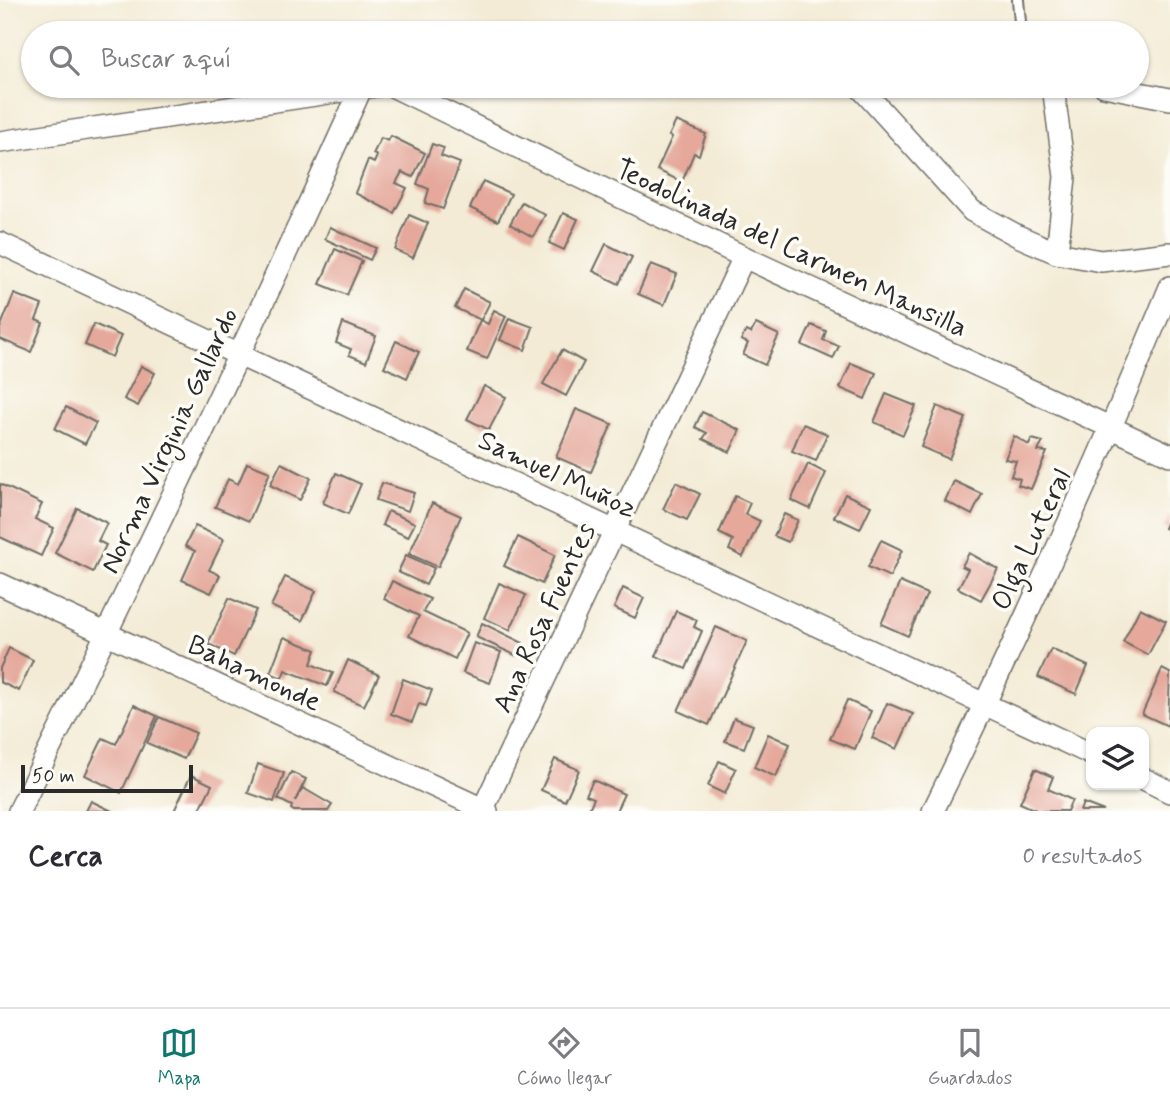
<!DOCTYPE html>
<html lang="es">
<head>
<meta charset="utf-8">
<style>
	:root { --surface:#fff; --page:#f2f2f3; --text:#2b2b33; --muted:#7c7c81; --line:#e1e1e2; --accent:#0f766e }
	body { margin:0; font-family:Mynerve,sans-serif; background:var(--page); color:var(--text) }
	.controls { position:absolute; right:21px; bottom:21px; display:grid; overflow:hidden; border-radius:14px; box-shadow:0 2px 5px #0004 }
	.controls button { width:63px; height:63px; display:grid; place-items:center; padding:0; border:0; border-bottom:2px solid var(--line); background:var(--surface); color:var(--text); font:35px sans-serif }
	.scale { position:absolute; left:21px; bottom:18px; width:172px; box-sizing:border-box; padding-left:7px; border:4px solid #2b2b2b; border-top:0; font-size:19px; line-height:24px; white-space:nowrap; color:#2b2b2b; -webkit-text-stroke:5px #fdfcf7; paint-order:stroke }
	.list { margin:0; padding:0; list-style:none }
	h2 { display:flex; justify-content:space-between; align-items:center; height:91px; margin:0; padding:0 28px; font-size:30px }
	h2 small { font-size:23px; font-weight:400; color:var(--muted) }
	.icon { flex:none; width:38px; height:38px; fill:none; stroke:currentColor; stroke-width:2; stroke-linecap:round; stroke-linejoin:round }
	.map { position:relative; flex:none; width:1170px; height:811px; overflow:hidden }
	.search { position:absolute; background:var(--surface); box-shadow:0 2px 5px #0004; left:21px; right:21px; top:21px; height:77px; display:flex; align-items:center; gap:18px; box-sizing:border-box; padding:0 24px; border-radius:38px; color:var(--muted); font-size:26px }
	.sheet { height:196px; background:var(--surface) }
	nav { display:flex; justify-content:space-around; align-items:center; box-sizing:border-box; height:98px; border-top:2px solid var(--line); background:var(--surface); font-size:19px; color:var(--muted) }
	nav a { display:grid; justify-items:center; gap:4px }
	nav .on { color:var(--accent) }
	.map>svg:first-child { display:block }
	.building { fill:#e5a89b }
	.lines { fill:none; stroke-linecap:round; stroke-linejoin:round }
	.lane-casing { stroke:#716e66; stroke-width:14 }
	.street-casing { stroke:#716e66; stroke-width:24 }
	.lane { stroke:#fff; stroke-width:10 }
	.street { stroke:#fff; stroke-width:21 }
	.labels { text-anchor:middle; stroke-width:7; stroke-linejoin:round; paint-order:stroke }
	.street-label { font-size:28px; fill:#2b2b2b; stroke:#fdfcf7 }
</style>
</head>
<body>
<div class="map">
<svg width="1170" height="811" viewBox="0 0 1170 811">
	<rect width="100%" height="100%" fill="#fdfcf7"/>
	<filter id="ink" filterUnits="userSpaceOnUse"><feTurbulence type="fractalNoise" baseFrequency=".0143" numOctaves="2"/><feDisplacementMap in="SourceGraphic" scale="14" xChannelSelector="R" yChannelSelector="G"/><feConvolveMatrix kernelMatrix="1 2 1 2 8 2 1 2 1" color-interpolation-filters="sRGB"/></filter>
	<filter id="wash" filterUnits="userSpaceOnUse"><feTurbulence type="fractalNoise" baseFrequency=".00686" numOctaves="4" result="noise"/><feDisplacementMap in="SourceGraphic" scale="28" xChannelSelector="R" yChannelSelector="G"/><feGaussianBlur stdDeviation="1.57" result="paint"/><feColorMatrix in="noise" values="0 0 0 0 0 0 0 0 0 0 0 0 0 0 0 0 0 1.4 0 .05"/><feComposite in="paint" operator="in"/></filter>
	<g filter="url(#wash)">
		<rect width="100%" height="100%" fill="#f3ebd5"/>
		<g id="blocks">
			<g class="building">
				<polygon points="676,121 706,134 699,155 694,153 682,182 657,170 672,137 669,136"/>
				<polygon points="391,136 425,153 413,177 402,172 396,183 407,188 394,213 355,193 368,160 374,163 377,156 373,154 381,138 388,141"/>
				<polygon points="432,144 444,148 441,156 460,163 443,209 425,203 429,189 417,184"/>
				<polygon points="483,181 511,194 498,221 470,208"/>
				<polygon points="522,202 545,215 533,237 510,224"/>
				<polygon points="563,213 578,219 564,250 549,243"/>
				<polygon points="409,215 428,223 413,258 395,250"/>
				<polygon points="330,227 376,248 370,260 325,239"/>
				<polygon points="606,244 632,257 619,284 593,271"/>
				<polygon points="335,249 362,261 347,295 320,284"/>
				<polygon points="651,264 677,274 664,305 638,294"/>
				<polygon points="464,289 490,302 481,320 455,308"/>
				<polygon points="14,294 42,305 36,320 43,323 31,352 0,339 0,328"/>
				<polygon points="494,310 506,316 487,359 467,351 480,320 488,324"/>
				<polygon points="509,318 533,327 525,350 500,340"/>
				<polygon points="343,323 376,336 366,362 349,355 351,349 336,343"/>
				<polygon points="94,324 121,336 112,357 85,345"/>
				<polygon points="756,324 779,335 765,365 743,355 748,343 741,340 746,331 751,333"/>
				<polygon points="811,325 826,331 823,340 839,346 833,359 802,345"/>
				<polygon points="396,341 419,352 407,378 384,367"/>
				<polygon points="562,350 584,362 566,396 543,384"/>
				<polygon points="851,363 876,373 865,399 840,388"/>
				<polygon points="141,366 155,373 138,406 124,399"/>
				<polygon points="484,386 506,397 489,430 467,419"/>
				<polygon points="886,394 916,406 903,435 874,422"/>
				<polygon points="937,406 966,418 949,459 921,447"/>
				<polygon points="66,407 96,423 85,444 55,429"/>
				<polygon points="576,409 612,424 591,472 556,457"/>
				<polygon points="702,412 740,430 730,452 703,439 707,433 695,427"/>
				<polygon points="803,424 827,434 816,461 792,451"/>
				<polygon points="1014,436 1029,445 1032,439 1043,442 1038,451 1047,452 1031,489 1018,485 1020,479 1011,476 1016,461 1005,459"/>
				<polygon points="247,463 270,472 249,521 215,507 228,479 238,484"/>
				<polygon points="281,463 311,478 300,500 270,485"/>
				<polygon points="808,464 826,473 810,509 791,500"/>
				<polygon points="336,473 361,484 348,514 323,503"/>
				<polygon points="954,481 982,494 972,515 945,501"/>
				<polygon points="676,482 700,494 687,520 663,509"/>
				<polygon points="382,483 414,493 408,511 376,500"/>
				<polygon points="0,484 42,504 35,519 54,528 41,556 0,537"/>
				<polygon points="845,494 871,506 860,529 834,517"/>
				<polygon points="735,496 750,503 745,514 760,521 743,557 729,550 733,540 719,533"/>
				<polygon points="432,503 461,516 438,567 409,554"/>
				<polygon points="77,508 107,523 98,541 106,545 93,572 55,553"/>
				<polygon points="388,511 415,523 408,537 382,525"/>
				<polygon points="784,514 798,520 788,542 774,536"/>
				<polygon points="1170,515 1170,531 1164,528"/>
				<polygon points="195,526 224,539 209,570 220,575 211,593 182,580 195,551 185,546"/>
				<polygon points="518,537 555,555 542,584 504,566"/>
				<polygon points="881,540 902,550 890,577 868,567"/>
				<polygon points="969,553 998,569 981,600 958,588 968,569 962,566"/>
				<polygon points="406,555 434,568 426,585 398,572"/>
				<polygon points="285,577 316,591 302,621 271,606"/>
				<polygon points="392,581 430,599 423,612 467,633 455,659 409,636 419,616 384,599"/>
				<polygon points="900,582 927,594 908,636 881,624"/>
				<polygon points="499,583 526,595 510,630 484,618"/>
				<polygon points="623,588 644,598 635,618 614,608"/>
				<polygon points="229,598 256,610 234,656 208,644"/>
				<polygon points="1140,608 1166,621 1148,655 1123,642"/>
				<polygon points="676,611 697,620 694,627 702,631 686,669 656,656"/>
				<polygon points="482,623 523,643 517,656 476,637"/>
				<polygon points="716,627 747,641 709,725 678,711"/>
				<polygon points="284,637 316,650 311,664 333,673 327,686 285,670 282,678 270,673"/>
				<polygon points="474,643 501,652 490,683 463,673"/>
				<polygon points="9,648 33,660 19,691 0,682 0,668"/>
				<polygon points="1051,649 1088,666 1076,694 1038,677"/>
				<polygon points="348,660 379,675 364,706 334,692"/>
				<polygon points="1162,669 1170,673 1168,726 1142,714"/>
				<polygon points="403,679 432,690 426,706 419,704 412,722 391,714"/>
				<polygon points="847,700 871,711 855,749 830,739"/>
				<polygon points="887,703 913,714 897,749 872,738"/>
				<polygon points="134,705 157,716 121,793 85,775 103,738 116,744"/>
				<polygon points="159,717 196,733 184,759 147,743"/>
				<polygon points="734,718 753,725 744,748 725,741"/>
				<polygon points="768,734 790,744 776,777 754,767"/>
				<polygon points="555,759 579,770 565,801 541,790"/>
				<polygon points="719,761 736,769 725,794 708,786"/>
				<polygon points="258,764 284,773 274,802 248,793"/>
				<polygon points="1035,769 1053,777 1048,789 1072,800 1067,811 1038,811 1020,803"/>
				<polygon points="291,772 306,779 295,801 303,788 332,805 328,811 294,811 291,809 292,806 278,799"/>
				<polygon points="191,775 212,785 199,811 174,811"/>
				<polygon points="593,780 624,794 616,811 588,811 594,798 586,795"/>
				<polygon points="91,801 112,811 86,811"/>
				<polygon points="1083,803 1104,811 1080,811"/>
			</g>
		</g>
	</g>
	<g filter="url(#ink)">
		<use href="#blocks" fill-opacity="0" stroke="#716e66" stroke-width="2"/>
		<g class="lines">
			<g class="lane-casing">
				<polyline id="lane" points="1018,0 1021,33"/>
			</g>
			<g class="street-casing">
				<g id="street">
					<polyline points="392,86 744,257 1170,455"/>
					<polyline points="859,86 972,211 1018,236 1057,253 1101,261 1170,253"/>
					<polyline points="1053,86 1065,177 1057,253"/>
					<polyline points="1104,86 1170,99"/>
					<polyline points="0,142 376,86"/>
					<polyline points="0,243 1091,754"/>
					<polyline points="0,584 487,811"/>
					<polyline points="1144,779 1170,792"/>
					<path d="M19 811C138 572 251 332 361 89"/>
					<polyline points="482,811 744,257"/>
					<path d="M933 811C1017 639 1097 465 1170 287"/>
				</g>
			</g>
			<use href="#lane" class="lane"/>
			<use href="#street" class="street"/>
		</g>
	</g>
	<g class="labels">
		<g class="street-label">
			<text transform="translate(792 247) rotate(25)" y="10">Teodolinada del Carmen Mansilla</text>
			<text transform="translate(168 440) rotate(-65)" y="10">Norma Virginia Gallardo</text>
			<text transform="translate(558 473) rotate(25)" y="10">Samuel Muñoz</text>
			<text transform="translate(1030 539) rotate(-65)" y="10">Olga Luteral</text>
			<text transform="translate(543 617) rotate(-65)" y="10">Ana Rosa Fuentes</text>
			<text transform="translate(255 672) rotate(25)" y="10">Bahamonde</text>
		</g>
	</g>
</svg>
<div class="controls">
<button><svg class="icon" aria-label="layers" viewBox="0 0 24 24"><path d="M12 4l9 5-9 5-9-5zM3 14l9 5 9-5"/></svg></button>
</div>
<div class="scale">50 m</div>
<div class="search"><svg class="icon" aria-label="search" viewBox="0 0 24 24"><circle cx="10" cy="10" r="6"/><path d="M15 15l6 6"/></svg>Buscar aquí</div>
</div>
<section class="sheet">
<h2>Cerca<small>0 resultados</small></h2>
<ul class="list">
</ul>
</section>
<nav>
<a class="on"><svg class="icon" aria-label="map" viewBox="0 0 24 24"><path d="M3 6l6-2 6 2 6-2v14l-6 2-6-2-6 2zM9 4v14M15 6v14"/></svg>Mapa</a>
<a><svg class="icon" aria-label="directions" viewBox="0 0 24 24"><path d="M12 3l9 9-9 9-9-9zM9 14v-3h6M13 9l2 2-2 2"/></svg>Cómo llegar</a>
<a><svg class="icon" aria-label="saved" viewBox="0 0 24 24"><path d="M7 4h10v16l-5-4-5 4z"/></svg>Guardados</a>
</nav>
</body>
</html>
